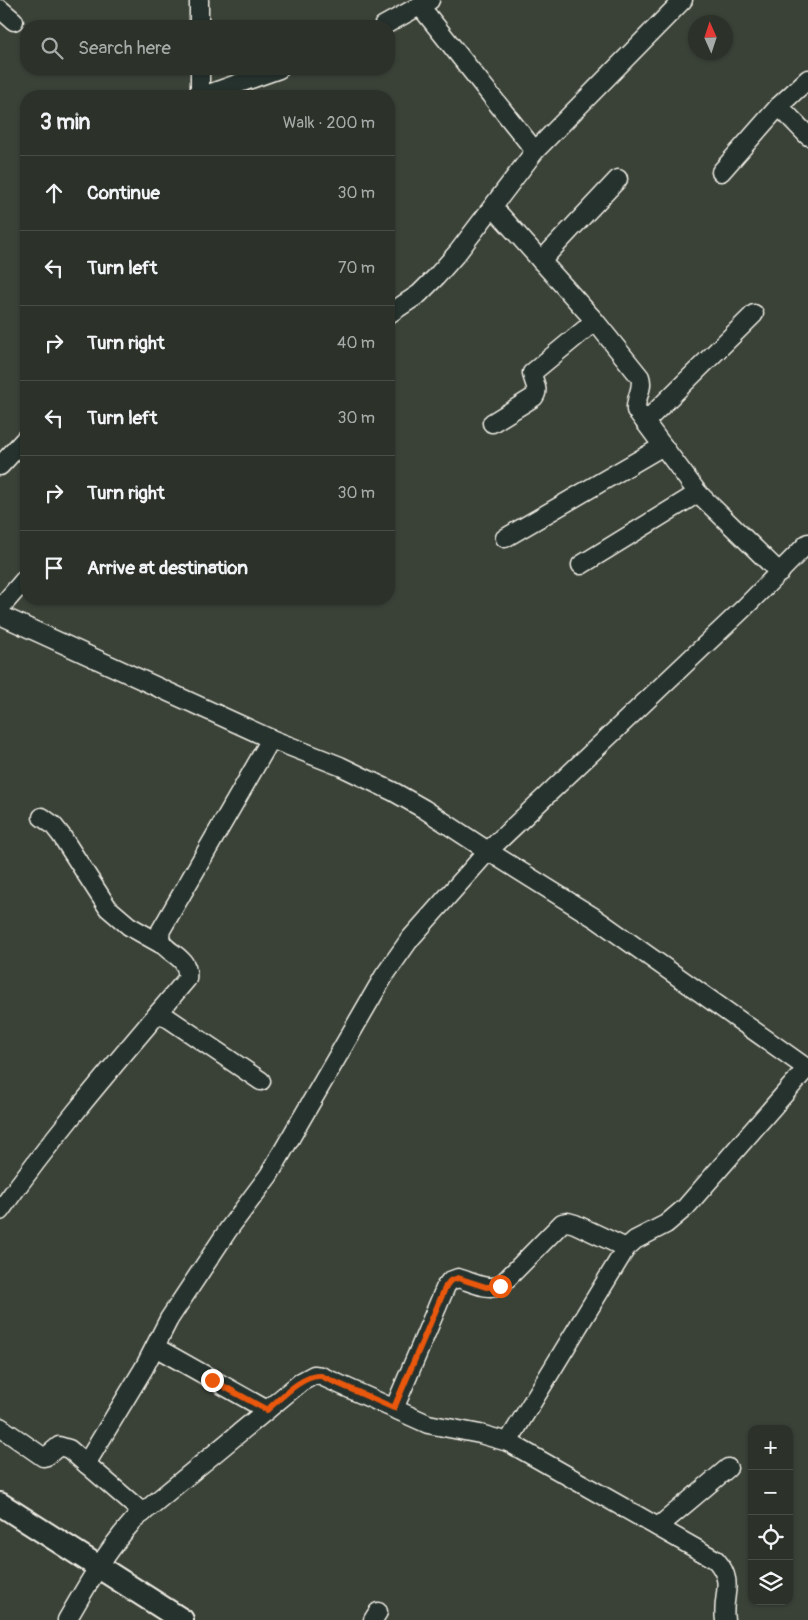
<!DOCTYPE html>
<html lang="en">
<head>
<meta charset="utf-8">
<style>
	:root { --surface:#2c322a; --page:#343a32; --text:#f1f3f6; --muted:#a6aaa8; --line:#484d47 }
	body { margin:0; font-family:Pangolin,sans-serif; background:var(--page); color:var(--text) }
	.controls { position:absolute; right:15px; bottom:15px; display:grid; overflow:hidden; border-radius:10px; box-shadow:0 1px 4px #0004 }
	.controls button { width:45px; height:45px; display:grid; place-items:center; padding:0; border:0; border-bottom:1px solid var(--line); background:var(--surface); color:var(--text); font:25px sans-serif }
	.compass { position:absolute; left:688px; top:15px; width:45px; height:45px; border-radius:50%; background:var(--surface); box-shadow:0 1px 4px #0004; rotate:357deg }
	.stop { position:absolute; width:15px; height:15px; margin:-11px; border:4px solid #ea580c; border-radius:50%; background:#fff }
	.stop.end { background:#ea580c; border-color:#fff; box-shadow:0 1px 5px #0008 }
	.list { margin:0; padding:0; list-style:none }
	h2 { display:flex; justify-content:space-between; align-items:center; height:65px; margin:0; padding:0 20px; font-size:21px }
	h2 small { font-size:16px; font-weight:400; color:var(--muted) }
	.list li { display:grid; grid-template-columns:32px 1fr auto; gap:15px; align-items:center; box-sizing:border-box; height:75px; padding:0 20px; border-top:1px solid var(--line) }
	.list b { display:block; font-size:19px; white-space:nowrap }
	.list em { font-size:16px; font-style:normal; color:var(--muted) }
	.icon { flex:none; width:28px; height:28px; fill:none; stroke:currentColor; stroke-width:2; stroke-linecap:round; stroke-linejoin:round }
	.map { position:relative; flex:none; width:808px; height:1620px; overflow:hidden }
	.search { position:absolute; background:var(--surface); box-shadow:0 1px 4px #0004; left:20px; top:20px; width:375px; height:55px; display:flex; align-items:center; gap:12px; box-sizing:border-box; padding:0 18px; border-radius:20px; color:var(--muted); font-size:19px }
	.panel { position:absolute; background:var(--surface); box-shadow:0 1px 4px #0004; left:20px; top:90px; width:375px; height:515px; border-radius:20px }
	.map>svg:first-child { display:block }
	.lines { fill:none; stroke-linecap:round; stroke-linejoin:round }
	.minor-casing { stroke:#f4f1e8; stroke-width:21 }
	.major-casing { stroke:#f4f1e8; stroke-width:26 }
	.minor { stroke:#26332d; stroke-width:18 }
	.major { stroke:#26332d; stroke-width:22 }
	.route { stroke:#ea580c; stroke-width:6 }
</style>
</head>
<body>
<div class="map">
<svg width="808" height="1620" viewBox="0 0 808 1620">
	<rect width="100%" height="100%" fill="#3a4238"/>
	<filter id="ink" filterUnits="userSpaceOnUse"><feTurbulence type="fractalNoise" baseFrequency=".02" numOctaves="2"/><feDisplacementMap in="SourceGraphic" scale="10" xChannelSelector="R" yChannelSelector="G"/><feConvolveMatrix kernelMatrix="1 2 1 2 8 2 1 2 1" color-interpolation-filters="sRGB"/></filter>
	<g filter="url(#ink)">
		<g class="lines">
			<g class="minor-casing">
				<g id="minor">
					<polyline points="199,0 199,26"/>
					<polyline points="420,6 535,151"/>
					<polyline points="0,9 14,21"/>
					<polyline points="383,26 430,0"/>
					<polyline points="200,69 200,96"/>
					<polyline points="203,96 279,69"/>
					<polyline points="779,106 808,136"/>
					<polyline points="721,172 779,106 808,79"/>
					<path d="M493 207 595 321 640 377C644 388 635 398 636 410L698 493 780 573"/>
					<polyline points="541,261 618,179"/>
					<polyline points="389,314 419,294 436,277 458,252 535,151 683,0"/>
					<polyline points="645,422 754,314"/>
					<path d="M492 423 534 397C540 389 533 382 532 373L595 321"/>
					<polyline points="0,466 26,438"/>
					<polyline points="505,538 663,446"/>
					<polyline points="581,565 698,493"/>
					<polyline points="0,608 26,578"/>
					<polyline points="0,615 271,739 340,766 394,792 424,809 488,851 595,918 808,1069"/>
					<polyline points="42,817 53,825 61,835 108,908 129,926 161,944"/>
					<polyline points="159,1012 261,1081"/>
					<path d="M0 1211C58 1129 122 1056 187 979 191 951 154 954 161 930L271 739"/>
					<polyline points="155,1347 267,1410"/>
					<path d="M394 1409 446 1286 450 1281 458 1278C472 1282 485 1290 500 1286L562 1223 568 1222 575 1224 626 1248"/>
					<polyline points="0,1427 43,1457 47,1456 59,1446 69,1449 143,1513"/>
					<polyline points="508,1442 626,1248 635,1240 666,1224 686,1207 807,1068"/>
					<polyline points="86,1464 144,1368 169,1319 228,1230 269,1175 384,976 410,939 488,851 744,608 808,543"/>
					<polyline points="658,1527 728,1468"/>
					<path d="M67 1620C87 1585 107 1550 134 1520L301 1382 314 1375 321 1376 428 1424 480 1434 508 1442 716 1560C736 1583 721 1596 725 1620"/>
					<polyline points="373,1620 378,1612"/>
				</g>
			</g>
			<g class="major-casing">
				<polyline id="major" points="0,1504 182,1620"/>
			</g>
			<use href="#minor" class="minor"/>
			<use href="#major" class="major"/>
		</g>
	</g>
	<g class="lines" filter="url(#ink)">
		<path class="route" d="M212 1380 267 1410C281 1398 303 1374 321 1376L394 1408 446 1286 450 1281 458 1278 486 1287 500 1286"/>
	</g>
</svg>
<div class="controls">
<button>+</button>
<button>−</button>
<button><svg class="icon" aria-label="locate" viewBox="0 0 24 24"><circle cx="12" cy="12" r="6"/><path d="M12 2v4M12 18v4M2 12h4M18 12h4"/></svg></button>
<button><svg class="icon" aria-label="layers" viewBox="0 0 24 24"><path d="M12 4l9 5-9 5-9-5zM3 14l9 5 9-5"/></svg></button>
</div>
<svg class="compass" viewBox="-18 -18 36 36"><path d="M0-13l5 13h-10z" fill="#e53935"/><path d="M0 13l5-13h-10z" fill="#a6aaa8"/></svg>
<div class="stop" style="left:500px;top:1286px"></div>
<div class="stop end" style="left:212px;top:1380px"></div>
<div class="search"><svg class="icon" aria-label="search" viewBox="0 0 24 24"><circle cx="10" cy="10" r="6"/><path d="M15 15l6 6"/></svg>Search here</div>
<section class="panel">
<h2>3 min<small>Walk · 200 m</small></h2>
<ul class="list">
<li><svg class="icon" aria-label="ahead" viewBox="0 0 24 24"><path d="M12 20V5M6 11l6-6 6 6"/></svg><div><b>Continue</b></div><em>30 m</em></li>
<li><svg class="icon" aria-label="left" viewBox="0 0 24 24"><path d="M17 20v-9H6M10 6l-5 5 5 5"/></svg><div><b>Turn left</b></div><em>70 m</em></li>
<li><svg class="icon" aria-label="right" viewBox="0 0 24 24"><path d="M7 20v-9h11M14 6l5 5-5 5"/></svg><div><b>Turn right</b></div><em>40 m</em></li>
<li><svg class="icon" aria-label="left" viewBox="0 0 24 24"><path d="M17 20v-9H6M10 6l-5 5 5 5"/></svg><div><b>Turn left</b></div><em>30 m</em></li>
<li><svg class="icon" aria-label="right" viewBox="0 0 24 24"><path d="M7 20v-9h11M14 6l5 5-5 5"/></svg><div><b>Turn right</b></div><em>30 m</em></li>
<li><svg class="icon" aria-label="arrive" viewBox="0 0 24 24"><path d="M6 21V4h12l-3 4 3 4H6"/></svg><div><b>Arrive at destination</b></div></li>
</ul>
</section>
</div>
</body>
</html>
